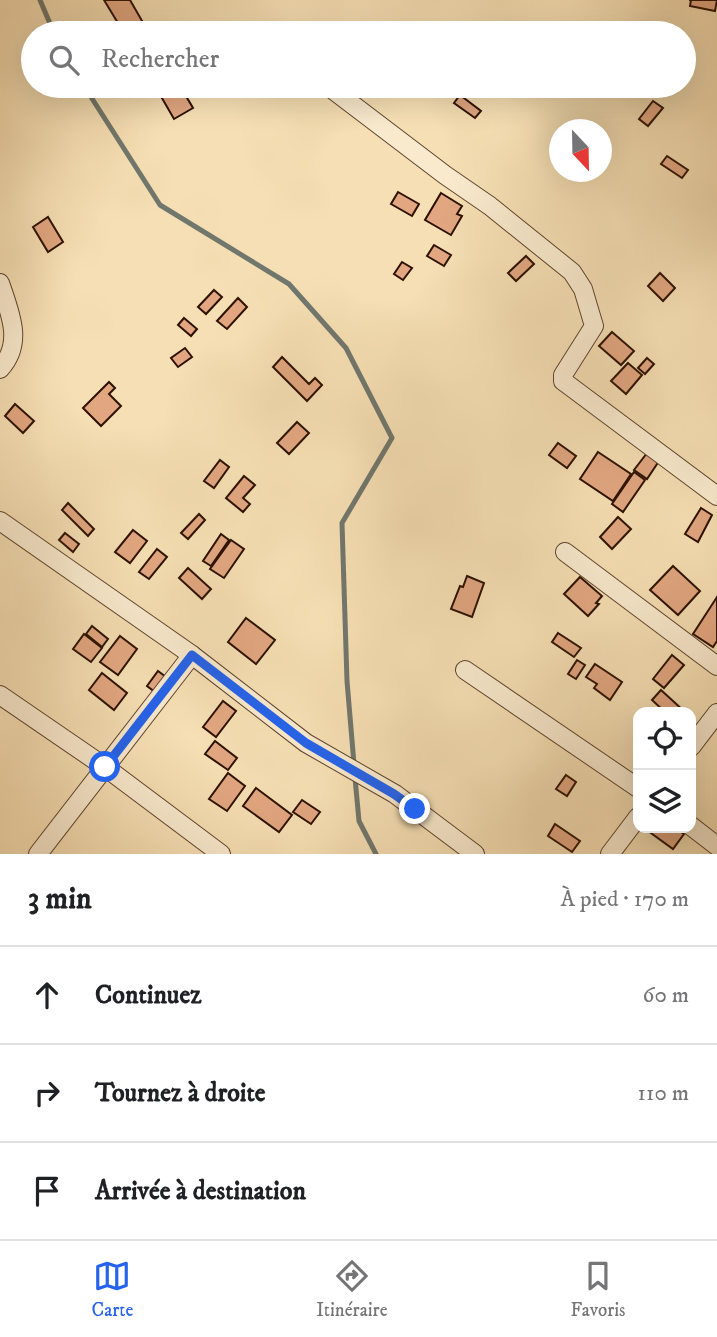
<!DOCTYPE html>
<html lang="fr">
<head>
<meta charset="utf-8">
<style>
	:root { --surface:#fff; --page:#f2f2f2; --text:#202124; --muted:#757577; --line:#e0e0e0; --accent:#2563eb }
	body { margin:0; font-family:"IM FELL DW Pica",serif; background:var(--page); color:var(--text) }
	.controls { position:absolute; right:21px; bottom:21px; display:grid; overflow:hidden; border-radius:14px; box-shadow:0 7px 28px #0002 }
	.controls button { width:63px; height:63px; display:grid; place-items:center; padding:0; border:0; border-bottom:2px solid var(--line); background:var(--surface); color:var(--text); font:35px sans-serif }
	.compass { position:absolute; left:549px; top:119px; width:63px; height:63px; border-radius:50%; background:var(--surface); box-shadow:0 7px 28px #0002; rotate:158deg }
	.stop { position:absolute; width:21px; height:21px; margin:-16px; border:5px solid #2563eb; border-radius:50%; background:#fff }
	.stop.end { background:#2563eb; border-color:#fff; box-shadow:0 2px 7px #0008 }
	.list { margin:0; padding:0; list-style:none }
	h2 { display:flex; justify-content:space-between; align-items:center; height:91px; margin:0; padding:0 28px; font-size:30px }
	h2 small { font-size:23px; font-weight:400; color:var(--muted) }
	.list li { display:grid; grid-template-columns:46px 1fr auto; gap:21px; align-items:center; box-sizing:border-box; height:98px; padding:0 28px; border-top:2px solid var(--line) }
	.list b { display:block; font-size:26px; white-space:nowrap }
	.list em { font-size:23px; font-style:normal; color:var(--muted) }
	.icon { flex:none; width:38px; height:38px; fill:none; stroke:currentColor; stroke-width:2; stroke-linecap:round; stroke-linejoin:round }
	.map { position:relative; flex:none; width:717px; height:854px; overflow:hidden }
	.search { position:absolute; background:var(--surface); box-shadow:0 7px 28px #0002; left:21px; right:21px; top:21px; height:77px; display:flex; align-items:center; gap:18px; box-sizing:border-box; padding:0 24px; border-radius:38px; color:var(--muted); font-size:26px }
	.sheet { height:385px; background:var(--surface) }
	nav { display:flex; justify-content:space-around; align-items:center; box-sizing:border-box; height:98px; border-top:2px solid var(--line); background:var(--surface); font-size:19px; color:var(--muted) }
	nav a { display:grid; justify-items:center; gap:4px }
	nav .on { color:var(--accent) }
	.map>svg:first-child { display:block }
	.lines { fill:none; stroke-linecap:round; stroke-linejoin:round }
	.stream { stroke:#71776d; stroke-width:5 }
	.building { fill:#e2a781; stroke:#2d1100; stroke-width:2 }
	.minor-casing { stroke:#5f442d; stroke-width:20 }
	.minor { stroke:#f9eace; stroke-width:18 }
	.route { stroke:#2563eb; stroke-width:9 }
</style>
</head>
<body>
<div class="map">
<svg width="717" height="854" viewBox="0 0 717 854">
	<rect width="100%" height="100%" fill="#f6dfb4"/>
	<filter id="stains"><feTurbulence type="fractalNoise" baseFrequency=".00286" numOctaves="4"/><feColorMatrix values="0 0 0 0 .2 0 0 0 0 .09 0 0 0 0 .02 0 0 0 .5 -.17"/></filter>
	<radialGradient id="worn" r=".72"><stop offset=".6" stop-color="#630" stop-opacity="0"/><stop offset="1" stop-color="#630" stop-opacity=".3"/></radialGradient>
	<g class="lines">
		<g class="stream">
			<polyline points="40,0 54,33"/>
			<polyline points="84,86 160,205 289,284 346,348 392,438 342,523 347,681 354,764"/>
			<polyline points="355,778 359,821 376,854"/>
		</g>
	</g>
	<g class="building">
		<polygon points="104,0 130,0 149,33 124,33"/>
		<polygon points="689,0 717,0 715,11 690,6 691,0"/>
		<polygon points="155,86 180,86 193,108 174,119"/>
		<polygon points="460,95 481,111 475,118 454,103"/>
		<polygon points="653,101 663,108 648,126 639,119"/>
		<polygon points="667,156 688,170 682,178 661,164"/>
		<polygon points="398,192 419,204 412,216 391,204"/>
		<polygon points="441,193 462,206 457,214 462,216 451,235 425,220"/>
		<polygon points="48,217 63,242 48,252 33,227"/>
		<polygon points="434,245 451,255 444,266 427,256"/>
		<polygon points="526,256 534,264 516,281 508,273"/>
		<polygon points="402,262 412,268 403,280 394,274"/>
		<polygon points="660,273 675,288 663,301 648,286"/>
		<polygon points="214,290 222,297 206,314 198,307"/>
		<polygon points="238,298 247,307 227,329 217,321"/>
		<polygon points="184,318 197,329 191,336 178,325"/>
		<polygon points="612,332 634,351 621,365 599,346"/>
		<polygon points="185,348 192,357 178,367 171,358"/>
		<polygon points="282,357 309,384 315,378 322,385 307,401 273,367"/>
		<polygon points="647,358 654,364 645,374 638,368"/>
		<polygon points="628,363 642,375 626,394 611,381"/>
		<polygon points="109,382 115,388 109,394 121,406 101,426 83,408"/>
		<polygon points="15,404 34,421 23,433 5,416"/>
		<polygon points="297,422 309,433 289,454 277,443"/>
		<polygon points="558,443 576,456 567,468 549,455"/>
		<polygon points="598,452 631,474 613,501 580,479"/>
		<polygon points="647,453 659,461 647,479 634,470"/>
		<polygon points="220,460 229,467 214,488 204,481"/>
		<polygon points="634,472 645,480 623,512 612,504"/>
		<polygon points="244,476 255,485 243,498 250,504 243,512 226,498"/>
		<polygon points="68,503 94,529 88,536 62,510"/>
		<polygon points="701,508 712,515 698,542 685,534"/>
		<polygon points="199,514 205,520 188,539 181,533"/>
		<polygon points="618,517 631,529 612,549 600,537"/>
		<polygon points="133,530 147,541 130,563 115,552"/>
		<polygon points="65,533 79,544 73,552 59,540"/>
		<polygon points="221,534 229,540 211,566 203,561"/>
		<polygon points="231,540 244,549 224,578 210,569"/>
		<polygon points="157,549 167,557 149,579 139,572"/>
		<polygon points="673,566 700,591 678,615 650,590"/>
		<polygon points="188,568 211,589 202,599 179,578"/>
		<polygon points="467,576 484,583 472,617 451,609 460,586 463,587"/>
		<polygon points="580,577 602,596 596,603 599,604 588,616 564,594"/>
		<polygon points="717,597 717,641 713,647 693,634"/>
		<polygon points="246,618 275,640 256,664 228,642"/>
		<polygon points="92,626 108,639 102,647 86,634"/>
		<polygon points="558,633 581,648 574,657 552,642"/>
		<polygon points="84,634 102,648 91,662 73,649"/>
		<polygon points="120,636 137,649 118,675 100,662"/>
		<polygon points="672,655 684,665 664,688 653,679"/>
		<polygon points="577,660 585,665 576,679 568,674"/>
		<polygon points="595,664 622,682 610,700 594,688 597,684 586,677"/>
		<polygon points="158,671 166,677 155,692 147,686"/>
		<polygon points="102,673 127,693 114,710 89,690"/>
		<polygon points="661,690 685,712 665,712 652,700"/>
		<polygon points="223,701 236,711 216,737 203,727"/>
		<polygon points="215,741 237,758 228,770 205,754"/>
		<polygon points="228,773 245,786 227,811 209,799"/>
		<polygon points="566,775 576,782 567,796 556,789"/>
		<polygon points="256,788 292,815 279,832 243,806"/>
		<polygon points="302,800 320,812 311,824 293,812"/>
		<polygon points="555,824 580,841 572,852 548,836"/>
		<polygon points="644,828 675,828 684,834 673,849"/>
	</g>
	<g class="lines">
		<g class="minor-casing">
			<g id="minor">
				<polyline points="328,86 445,175 490,206 572,272 583,289 594,326 563,375 563,381 717,496"/>
				<path d="M0 283C10 313 24 343 0 369"/>
				<polyline points="0,521 192,655 306,743 395,794 475,854"/>
				<polyline points="565,552 717,666"/>
				<polyline points="465,670 638,788"/>
				<polyline points="0,695 105,767 221,854"/>
				<polyline points="691,747 717,713"/>
				<polyline points="691,826 717,846"/>
				<polyline points="38,854 192,655"/>
				<polyline points="610,854 638,817"/>
			</g>
		</g>
		<use href="#minor" class="minor"/>
	</g>
	<g class="lines">
		<polyline class="route" points="105,767 192,655 306,743 394,794 415,809"/>
	</g>
	<rect width="100%" height="100%" filter="url(#stains)"/>
	<rect width="100%" height="100%" fill="url(#worn)"/>
</svg>
<div class="controls">
<button><svg class="icon" aria-label="locate" viewBox="0 0 24 24"><circle cx="12" cy="12" r="6"/><path d="M12 2v4M12 18v4M2 12h4M18 12h4"/></svg></button>
<button><svg class="icon" aria-label="layers" viewBox="0 0 24 24"><path d="M12 4l9 5-9 5-9-5zM3 14l9 5 9-5"/></svg></button>
</div>
<svg class="compass" viewBox="-18 -18 36 36"><path d="M0-13l5 13h-10z" fill="#e53935"/><path d="M0 13l5-13h-10z" fill="#757577"/></svg>
<div class="stop" style="left:105px;top:767px"></div>
<div class="stop end" style="left:415px;top:809px"></div>
<div class="search"><svg class="icon" aria-label="search" viewBox="0 0 24 24"><circle cx="10" cy="10" r="6"/><path d="M15 15l6 6"/></svg>Rechercher</div>
</div>
<section class="sheet">
<h2>3 min<small>À pied · 170 m</small></h2>
<ul class="list">
<li><svg class="icon" aria-label="ahead" viewBox="0 0 24 24"><path d="M12 20V5M6 11l6-6 6 6"/></svg><div><b>Continuez</b></div><em>60 m</em></li>
<li><svg class="icon" aria-label="right" viewBox="0 0 24 24"><path d="M7 20v-9h11M14 6l5 5-5 5"/></svg><div><b>Tournez à droite</b></div><em>110 m</em></li>
<li><svg class="icon" aria-label="arrive" viewBox="0 0 24 24"><path d="M6 21V4h12l-3 4 3 4H6"/></svg><div><b>Arrivée à destination</b></div></li>
</ul>
</section>
<nav>
<a class="on"><svg class="icon" aria-label="map" viewBox="0 0 24 24"><path d="M3 6l6-2 6 2 6-2v14l-6 2-6-2-6 2zM9 4v14M15 6v14"/></svg>Carte</a>
<a><svg class="icon" aria-label="directions" viewBox="0 0 24 24"><path d="M12 3l9 9-9 9-9-9zM9 14v-3h6M13 9l2 2-2 2"/></svg>Itinéraire</a>
<a><svg class="icon" aria-label="saved" viewBox="0 0 24 24"><path d="M7 4h10v16l-5-4-5 4z"/></svg>Favoris</a>
</nav>
</body>
</html>
